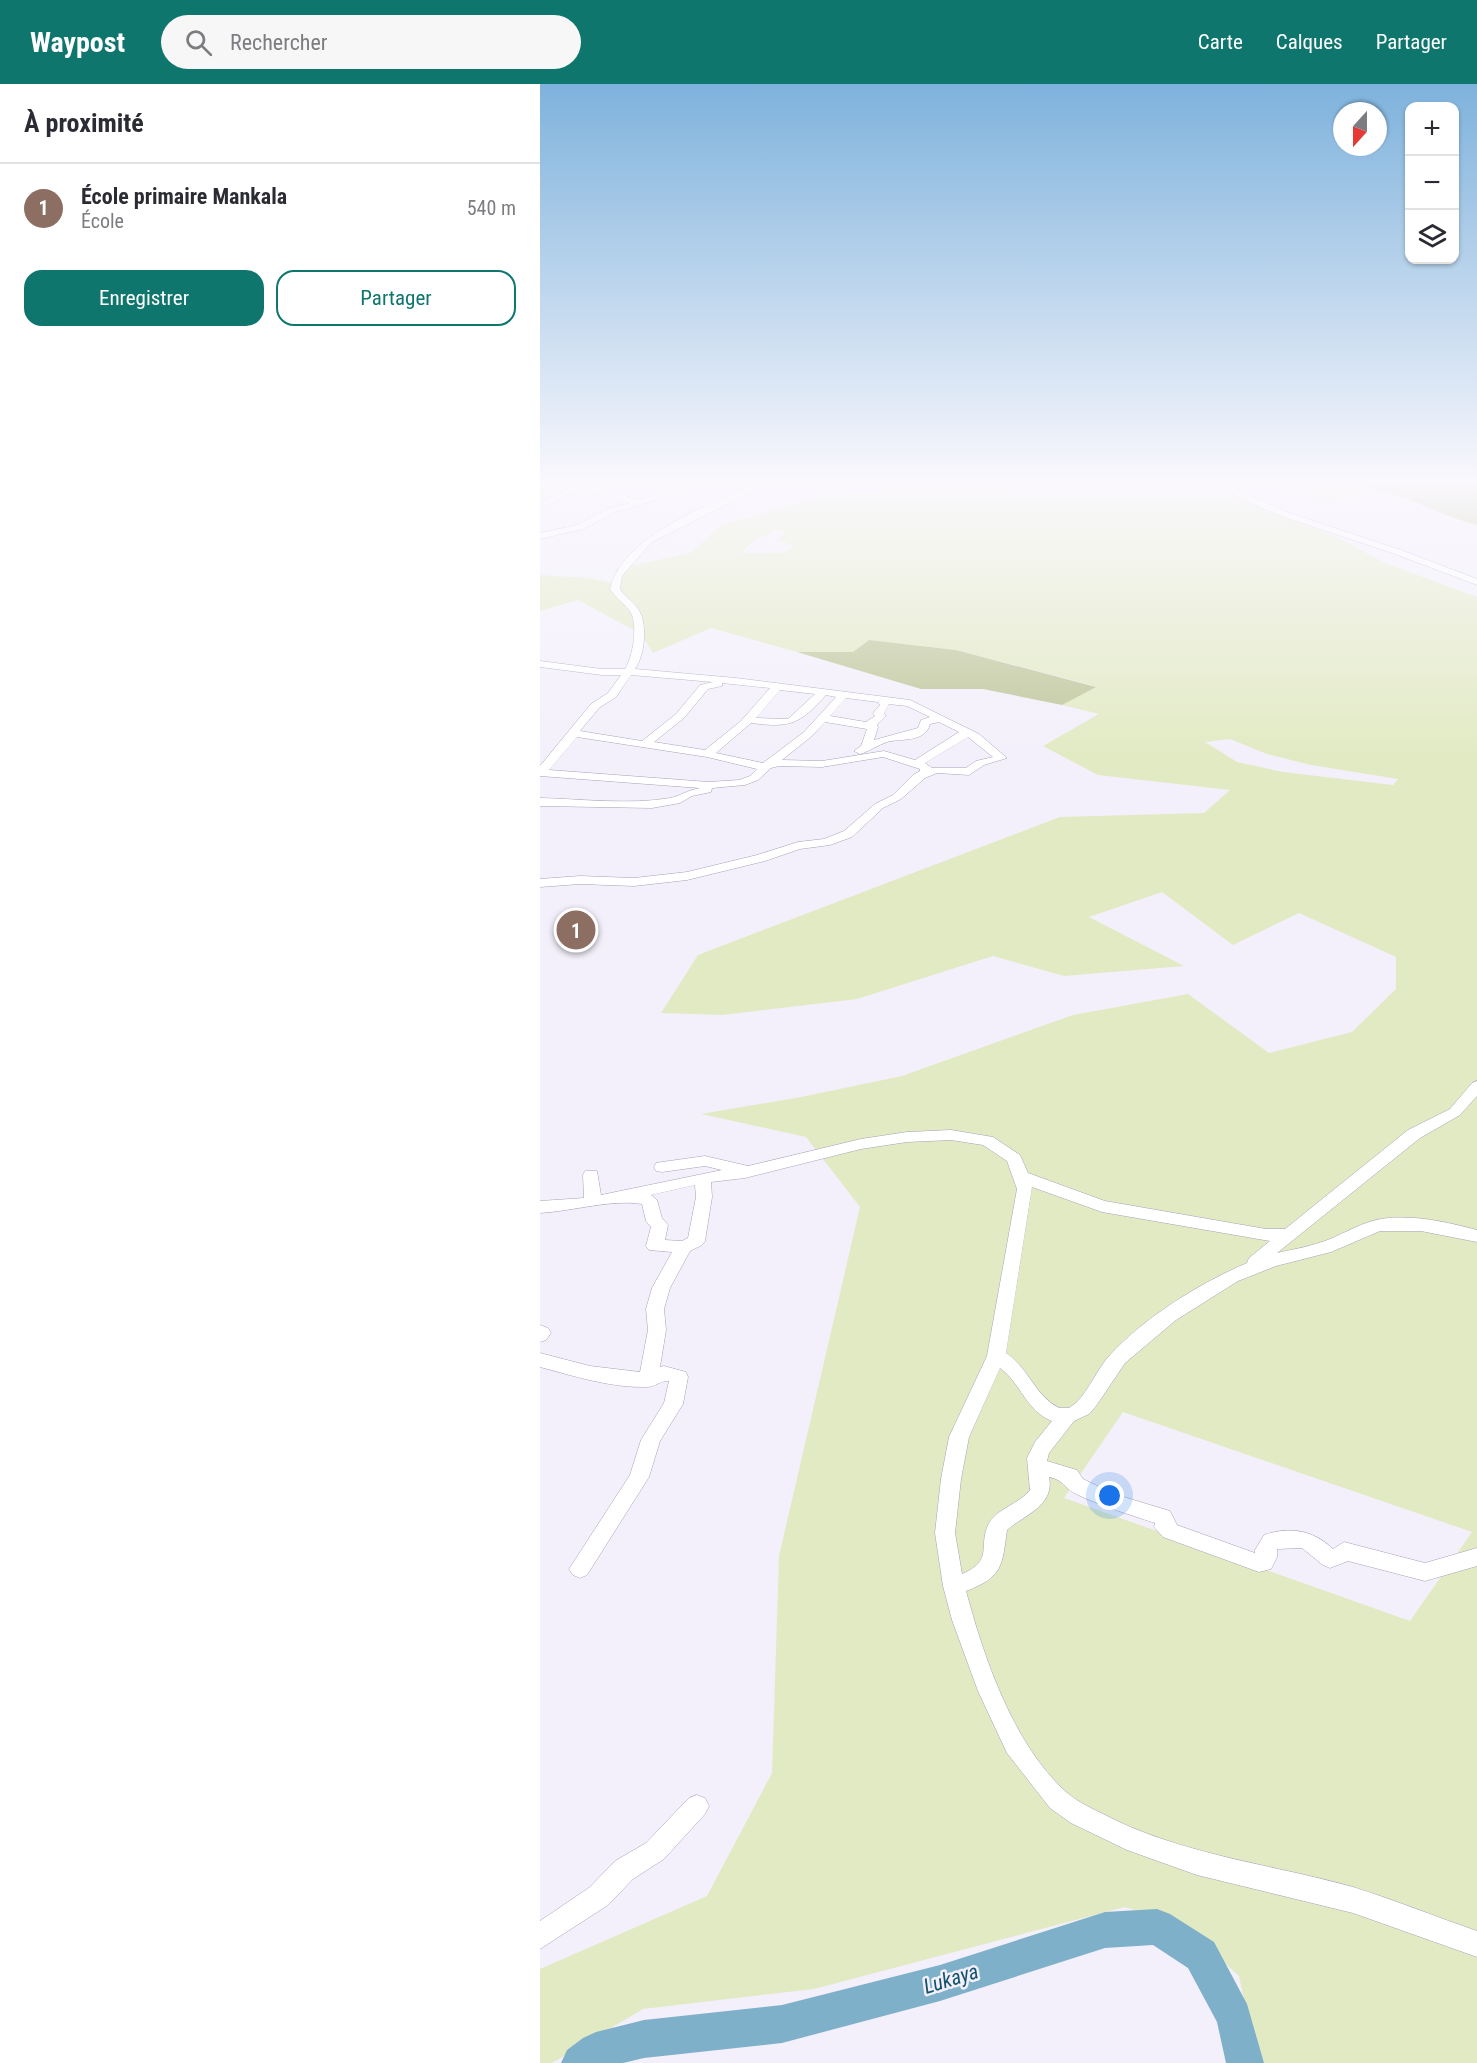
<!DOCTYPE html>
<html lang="fr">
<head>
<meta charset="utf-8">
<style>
	:root { --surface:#fff; --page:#f7f7f7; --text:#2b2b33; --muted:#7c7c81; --line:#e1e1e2; --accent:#0f766e }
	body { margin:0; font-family:"Roboto Condensed",sans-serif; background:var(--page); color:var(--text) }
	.controls { position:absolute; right:18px; top:18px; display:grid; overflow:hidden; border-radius:12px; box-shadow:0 2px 4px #0004 }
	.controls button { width:54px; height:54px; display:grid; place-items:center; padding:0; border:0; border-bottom:2px solid var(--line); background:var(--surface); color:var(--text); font:30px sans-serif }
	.compass { position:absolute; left:793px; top:18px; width:54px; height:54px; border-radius:50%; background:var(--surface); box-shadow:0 2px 4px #0004; rotate:201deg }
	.you { position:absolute; left:570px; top:1412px; width:21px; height:21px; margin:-15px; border:4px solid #fff; border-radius:50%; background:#1a73e8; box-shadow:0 0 0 9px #1a73e833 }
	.badge { display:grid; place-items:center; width:39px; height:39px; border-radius:50%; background:var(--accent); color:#fff; font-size:20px; font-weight:700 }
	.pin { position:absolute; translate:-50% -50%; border:3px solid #fff; box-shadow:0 2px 6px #0006 }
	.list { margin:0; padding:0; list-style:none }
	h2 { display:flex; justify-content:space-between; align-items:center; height:78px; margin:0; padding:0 24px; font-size:26px }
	h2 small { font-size:20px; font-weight:400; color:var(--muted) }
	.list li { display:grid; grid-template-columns:39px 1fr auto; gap:18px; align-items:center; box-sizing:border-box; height:90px; padding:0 24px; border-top:2px solid var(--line) }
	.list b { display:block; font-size:22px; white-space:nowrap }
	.list p { margin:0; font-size:20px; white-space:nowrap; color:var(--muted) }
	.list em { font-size:20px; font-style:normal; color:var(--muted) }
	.actions { display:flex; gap:12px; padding:18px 24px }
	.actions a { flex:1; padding:14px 0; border:2px solid var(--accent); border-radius:18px; text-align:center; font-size:21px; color:var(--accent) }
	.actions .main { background:var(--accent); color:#fff }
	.icon { flex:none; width:33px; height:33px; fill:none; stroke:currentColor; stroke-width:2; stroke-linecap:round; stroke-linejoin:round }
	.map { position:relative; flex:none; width:937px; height:1979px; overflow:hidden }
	header { display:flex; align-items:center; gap:36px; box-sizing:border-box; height:84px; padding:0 30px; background:var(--accent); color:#fff }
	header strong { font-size:28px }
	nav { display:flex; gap:33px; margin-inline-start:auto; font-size:21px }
	.search { width:420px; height:54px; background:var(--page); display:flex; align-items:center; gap:15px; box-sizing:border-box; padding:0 21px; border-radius:33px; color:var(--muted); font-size:22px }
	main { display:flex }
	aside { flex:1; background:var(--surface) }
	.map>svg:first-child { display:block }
	.green { fill:#e2eac3; fill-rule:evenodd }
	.forest { fill:#bec698 }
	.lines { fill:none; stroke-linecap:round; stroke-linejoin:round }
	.river { fill:#7fb0c9; fill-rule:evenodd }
	.minor-casing { stroke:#a7a1b9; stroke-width:1 }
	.minor { fill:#fff; fill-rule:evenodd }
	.labels { text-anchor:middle; stroke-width:5; stroke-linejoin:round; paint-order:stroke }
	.near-water-label { font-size:21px; font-style:italic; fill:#13526c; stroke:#f3f0fb }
</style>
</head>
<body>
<header>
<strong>Waypost</strong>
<div class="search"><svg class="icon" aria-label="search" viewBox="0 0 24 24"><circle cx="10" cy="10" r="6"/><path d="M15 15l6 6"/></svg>Rechercher</div>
<nav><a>Carte</a><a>Calques</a><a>Partager</a></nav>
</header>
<main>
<aside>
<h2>À proximité<small></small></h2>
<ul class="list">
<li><span class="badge" style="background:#8d6e63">1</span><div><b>École primaire Mankala</b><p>École</p></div><em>540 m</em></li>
</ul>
<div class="actions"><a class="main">Enregistrer</a><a>Partager</a></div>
</aside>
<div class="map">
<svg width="937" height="1979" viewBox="0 0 937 1979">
	<rect width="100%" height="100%" fill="#f3f0fb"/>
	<g class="green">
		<polygon points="9,396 105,396 64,397 0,415 0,397"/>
		<path d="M350 396H695L698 405 712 414 774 441 845 479 937 513V1979H721L713 1959 699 1892 644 1842 585 1823 274 1905 103 1925 12 1979H0V1885L167 1812 232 1689 239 1472 320 1123 266 1053 161 1030 261 1013 362 992 533 931 648 910 729 969 812 948 856 905V873L759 829 693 861 622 808 549 833 644 882 524 892 453 872 317 915 182 931 121 929 158 871 520 733 664 729 690 706 558 691 503 662 559 630 522 621 555 602 416 566 329 556 313 568H257L171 544 113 569 101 550 38 516 0 527V491L48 494 82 501 74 486 153 468 179 442 282 412 340 406 333 399 351 398ZM235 446 246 447 238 456 254 462 244 469H201L214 457ZM690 655 727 670 771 681 858 695 853 701 743 688 697 678 665 658ZM583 1328 932 1448 870 1537 524 1414Z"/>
		<polygon points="733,396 778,396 844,408 780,419"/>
	</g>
	<g class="forest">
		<path d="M778 396H925L937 402V441C905 433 877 417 846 408 824 402 800 400 778 396Z"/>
		<polygon points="329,556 416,566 556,603 522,621 443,605 381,605 257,568 313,568"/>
	</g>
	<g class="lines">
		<polygon class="river" points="617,1825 630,1830 674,1858 707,1920 724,1979 686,1979 677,1938 648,1884 613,1861 565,1864 400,1917 242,1959 104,1974 83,1979 21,1979 27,1966 43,1954 56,1948 104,1936 242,1921 400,1881 565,1828"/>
		<g class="minor-casing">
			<g id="minor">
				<polygon points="56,396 68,396 50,402 98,416 135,406 184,396 199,396 136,410 76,428 43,445 0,455 0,449 37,441 70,424 90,419 42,405 0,424 0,419 38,400"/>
				<path d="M226 396H236L112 458 82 492 80 505C84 512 91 516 96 522 109 537 105 571 95 585L196 594 370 616 439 650 467 674 444 681 429 691 397 689 385 694 361 715 343 724 312 753 290 761 260 765 225 777 147 796 94 802 40 800 0 803V795L40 792 94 794 147 788 217 771 258 758 284 755 304 747 335 720 353 711 373 691 380 687V685L343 673 282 683 239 682 231 684 218 696 205 701 172 704 171 708 152 712 140 719 112 724 0 722V714C40 715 91 721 130 714 140 712 148 706 160 704L0 692V682L51 620 68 609 81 591H62L0 583V577L62 585H85C93 573 99 538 89 526 83 518 76 514 70 505 83 449 178 417 226 396ZM91 591 173 598 160 601 136 630 102 657 40 647 59 624 76 613ZM182 599 230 604 201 637 165 666 114 658 144 634 168 605 182 602ZM240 606 275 610 248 635 216 634ZM286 611 296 613 264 648 223 679 176 669 211 639C250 644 259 641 286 611ZM306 614 338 618 340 621 333 629 335 632 326 638 290 632ZM349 620 367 622 390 633 381 636 378 644 334 656 338 643 337 641 346 632 344 629ZM285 638 327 645 321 662 314 667 320 670C330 667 338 661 347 658 362 654 385 659 390 640L399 638 419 648 375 676 344 667 282 677 242 676 272 652ZM37 653 167 673 217 685 210 692 199 696 169 698 9 686ZM428 653 453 673 436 677 426 684H392L385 679Z"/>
				<polygon points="686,396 694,396 697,404 703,409 747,428 861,466 937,495 937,501 855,470 741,432 697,413 689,405"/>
				<path d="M937 997V1012L920 1031 880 1054 737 1169C755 1165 773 1162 790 1155 807 1148 823 1138 841 1135 872 1130 907 1138 937 1146V1158L881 1147H840L791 1168 736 1182 698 1197 636 1236 585 1279 556 1322 549 1330 534 1337 509 1369 507 1377 537 1386 543 1395 574 1410 630 1427 637 1441 715 1469V1466L724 1451C750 1442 773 1446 793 1465L804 1458 885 1479 937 1464V1482L885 1497 808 1477 790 1484 783 1481 762 1464 737 1465V1473L731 1485 719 1488 623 1453 614 1443 615 1439C588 1430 561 1422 536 1410 524 1404 524 1396 509 1393 515 1422 484 1431 467 1446 462 1482 463 1493 426 1507 444 1574 473 1660 526 1708 541 1721 560 1728 577 1737 652 1772 734 1781 813 1803 855 1816 896 1833 937 1847V1873L813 1829 657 1791 587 1766 531 1739 510 1724 467 1669 438 1607 412 1536 403 1502 395 1449 401 1395 409 1353 447 1272 477 1105 467 1077 443 1061 411 1056 367 1058 321 1065 205 1094 171 1098 172 1113 165 1157 162 1161 150 1167 130 1204 124 1225 126 1246 120 1283 124 1282 146 1288 148 1293 143 1320 120 1357 109 1393 47 1491 40 1494 33 1491 29 1485 33 1479 90 1391 101 1356 124 1319 129 1297C121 1296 115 1303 107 1303 71 1304 34 1292 0 1283V1269L50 1282 100 1288 108 1246 106 1225 112 1204 132 1168 109 1166 106 1162 111 1143 106 1137 102 1120C72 1115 33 1127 0 1129V1117L44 1114 43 1091 45 1087H57L61 1111 182 1086 165 1082 122 1088 116 1087 114 1083 116 1079 122 1078 165 1072 208 1082 321 1055 367 1048 411 1046 453 1053 480 1071 488 1089 565 1117 726 1145H745L868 1046 910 1025 932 999ZM155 1101 156 1113 148 1154 142 1157 125 1156 128 1141 122 1134 117 1116 111 1111ZM492 1103 562 1128 730 1157 709 1174 707 1179C660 1199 605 1233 570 1271 557 1285 550 1305 536 1319L529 1324H519C495 1312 488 1283 466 1269ZM460 1284C481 1299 486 1327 512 1337L495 1358 487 1374 490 1406C479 1420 458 1424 449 1439 437 1462 455 1476 422 1490L415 1449 421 1395 429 1353Z"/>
				<polygon points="0,1241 8,1244 11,1249 6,1256 0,1258"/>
				<polygon points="157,1711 165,1714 169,1722 165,1730 124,1775 93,1795 68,1821 0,1865 0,1837 50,1803 75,1777 106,1759 149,1714"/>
			</g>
		</g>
		<use href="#minor" class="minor"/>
	</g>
	<linearGradient id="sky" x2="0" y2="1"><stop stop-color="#7eb2dc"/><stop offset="0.59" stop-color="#faf8fd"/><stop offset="1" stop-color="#faf8fd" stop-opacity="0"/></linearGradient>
	<rect width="937" height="673" fill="url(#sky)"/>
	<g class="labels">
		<g class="near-water-label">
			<text transform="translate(411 1895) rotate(-17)" y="7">Lukaya</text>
		</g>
	</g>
</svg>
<div class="controls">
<button>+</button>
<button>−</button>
<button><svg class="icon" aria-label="layers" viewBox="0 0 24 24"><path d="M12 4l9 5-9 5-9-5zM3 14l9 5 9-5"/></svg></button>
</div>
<svg class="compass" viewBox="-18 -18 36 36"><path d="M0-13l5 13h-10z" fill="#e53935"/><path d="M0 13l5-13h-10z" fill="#7c7c81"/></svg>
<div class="you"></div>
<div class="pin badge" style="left:36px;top:846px;background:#8d6e63">1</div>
</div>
</main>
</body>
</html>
